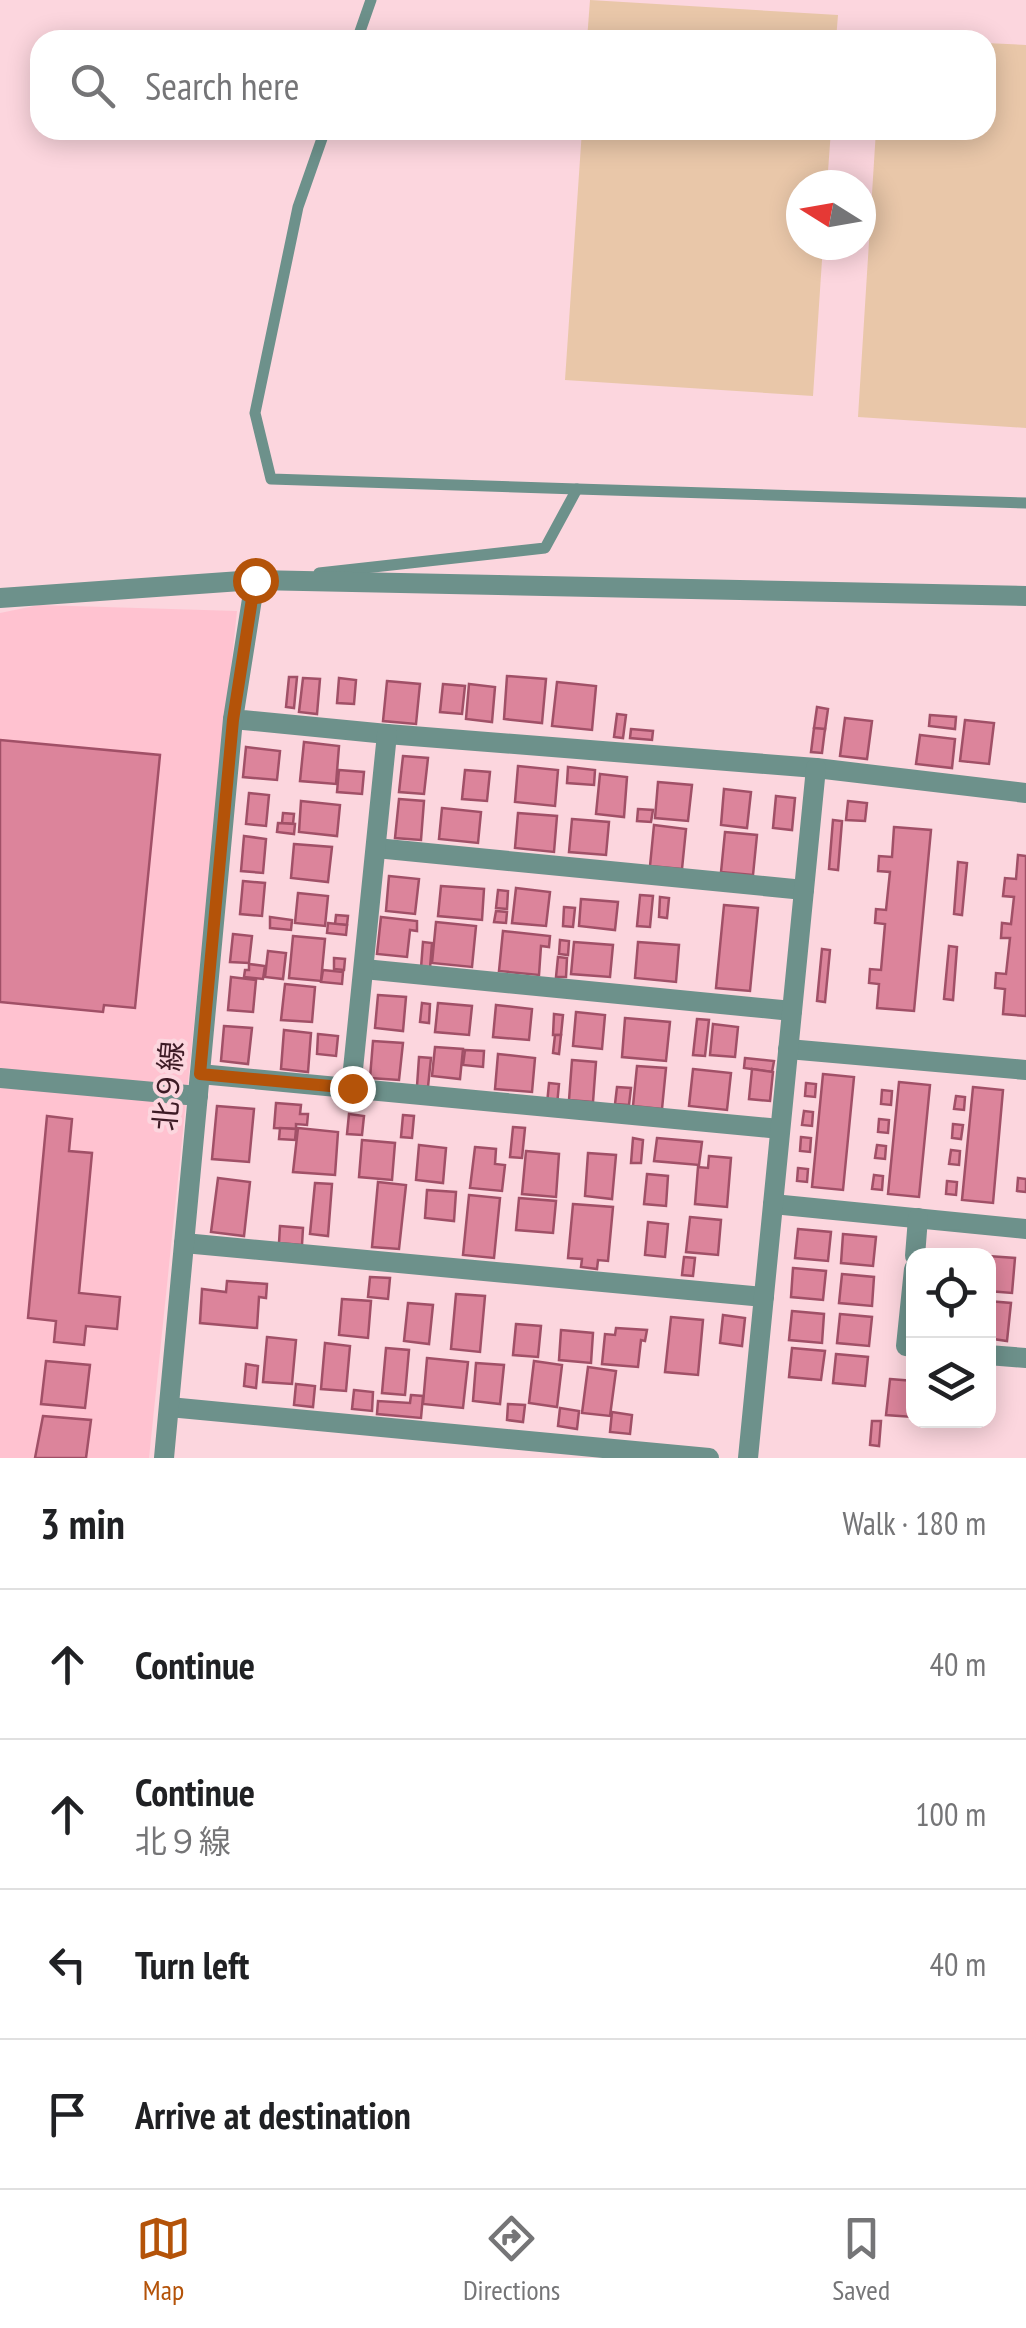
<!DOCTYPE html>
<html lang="en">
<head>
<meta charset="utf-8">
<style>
	:root { --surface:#fff; --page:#f2f2f2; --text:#202124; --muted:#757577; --line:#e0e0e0; --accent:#b45309 }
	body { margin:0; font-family:"PT Sans Narrow","Noto Sans JP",sans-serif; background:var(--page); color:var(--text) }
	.controls { position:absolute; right:30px; bottom:30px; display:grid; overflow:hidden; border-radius:20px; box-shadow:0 5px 25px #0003 }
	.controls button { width:90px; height:90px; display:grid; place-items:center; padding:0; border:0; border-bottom:2px solid var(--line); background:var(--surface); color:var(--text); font:50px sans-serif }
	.compass { position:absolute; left:786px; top:170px; width:90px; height:90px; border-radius:50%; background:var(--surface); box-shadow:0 5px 25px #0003; rotate:281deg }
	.stop { position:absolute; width:30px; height:30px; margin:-22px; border:8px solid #b45309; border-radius:50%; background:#fff }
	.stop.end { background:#b45309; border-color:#fff; box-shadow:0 2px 10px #0008 }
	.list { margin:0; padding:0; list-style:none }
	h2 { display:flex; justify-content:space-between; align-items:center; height:130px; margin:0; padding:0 40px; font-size:42px }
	h2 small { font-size:32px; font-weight:400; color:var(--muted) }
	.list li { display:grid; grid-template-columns:65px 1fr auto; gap:30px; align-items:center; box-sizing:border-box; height:150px; padding:0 40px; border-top:2px solid var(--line) }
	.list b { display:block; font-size:38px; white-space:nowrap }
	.list p { margin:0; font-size:32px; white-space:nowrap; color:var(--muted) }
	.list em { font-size:32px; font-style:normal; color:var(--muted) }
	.icon { flex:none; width:55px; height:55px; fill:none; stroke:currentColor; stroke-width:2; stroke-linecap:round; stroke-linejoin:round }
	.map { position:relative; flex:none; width:1026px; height:1458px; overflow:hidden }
	.search { position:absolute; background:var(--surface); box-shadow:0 5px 25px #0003; left:30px; right:30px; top:30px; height:110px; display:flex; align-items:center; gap:25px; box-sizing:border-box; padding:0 35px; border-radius:30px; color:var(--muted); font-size:38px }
	.sheet { height:730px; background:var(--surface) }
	nav { display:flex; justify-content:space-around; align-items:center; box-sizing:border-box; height:140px; border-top:2px solid var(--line); background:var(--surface); font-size:28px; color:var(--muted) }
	nav a { display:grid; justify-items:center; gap:5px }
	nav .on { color:var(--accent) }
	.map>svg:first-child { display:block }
	.built { fill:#ffc2d0 }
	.green { fill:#e9c7a9 }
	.building { fill:#dc849b; stroke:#a15067; stroke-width:2.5 }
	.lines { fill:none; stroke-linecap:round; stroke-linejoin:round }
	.service { stroke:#6d918b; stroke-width:11 }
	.minor { stroke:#6d918b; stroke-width:20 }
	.tertiary { stroke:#6d918b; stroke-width:20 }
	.route { stroke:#b45309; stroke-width:12 }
	.labels { text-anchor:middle; stroke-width:8; stroke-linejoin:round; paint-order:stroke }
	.street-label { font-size:30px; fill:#3d1b25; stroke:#fcd6de }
</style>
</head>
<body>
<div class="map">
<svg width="1026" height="1458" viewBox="0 0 1026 1458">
	<rect width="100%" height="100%" fill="#fcd6de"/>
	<polygon class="built" points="39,605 237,611 149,1458 0,1458 0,613"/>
	<g class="green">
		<polygon points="590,0 838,15 836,40 587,40"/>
		<polygon points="986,43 1026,45 1026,428 858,417 876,130 986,130"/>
		<polygon points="582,130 831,130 827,185 801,185 801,245 823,245 813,396 565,380"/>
	</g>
	<g class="building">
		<polygon points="507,676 546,679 542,723 504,719"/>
		<polygon points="289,677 297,677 294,708 286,707"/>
		<polygon points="303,678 320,679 317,714 299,712"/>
		<polygon points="339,678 356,680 354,704 337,703"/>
		<polygon points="387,681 420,684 416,724 383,721"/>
		<polygon points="557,682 596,686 592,730 552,726"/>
		<polygon points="443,684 465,686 462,714 440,712"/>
		<polygon points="469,684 495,687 492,722 466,719"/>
		<polygon points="817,707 828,709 825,730 814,728"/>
		<polygon points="617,714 626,715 623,738 614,737"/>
		<polygon points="930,715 956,717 955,729 929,726"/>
		<polygon points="845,718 872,721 867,759 840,756"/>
		<polygon points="965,720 994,723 989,764 960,761"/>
		<polygon points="814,728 825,729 822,753 811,752"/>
		<polygon points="631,729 653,731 652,740 630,738"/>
		<polygon points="920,735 955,739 952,768 916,764"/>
		<polygon points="0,740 160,755 135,1008 104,1005 103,1012 0,1002"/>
		<polygon points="304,742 339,746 336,784 300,781"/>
		<polygon points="246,747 280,751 277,780 243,777"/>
		<polygon points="403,756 428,758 424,794 399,792"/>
		<polygon points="518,766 558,770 555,806 515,802"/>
		<polygon points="568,767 595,770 594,785 567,783"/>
		<polygon points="339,770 364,772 362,794 337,792"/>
		<polygon points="465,770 490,772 487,801 462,799"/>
		<polygon points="600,774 627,777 624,817 596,814"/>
		<polygon points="658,782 692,785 688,821 655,818"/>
		<polygon points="724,789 751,792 747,828 721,825"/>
		<polygon points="249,793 269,795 266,826 246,824"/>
		<polygon points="776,796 795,798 792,830 773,828"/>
		<polygon points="399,799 424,801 421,840 395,838"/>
		<polygon points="301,801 340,805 337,836 299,832"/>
		<polygon points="848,801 867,803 865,821 846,820"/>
		<polygon points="442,808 481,812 478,843 439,839"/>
		<polygon points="638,809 653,810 651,822 637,821"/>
		<polygon points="283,813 294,814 293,824 282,823"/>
		<polygon points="518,813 557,816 554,852 515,848"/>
		<polygon points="572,819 609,822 606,855 569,852"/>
		<polygon points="833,820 842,821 838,870 829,869"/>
		<polygon points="278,823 295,824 294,834 277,832"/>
		<polygon points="654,825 686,829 682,869 650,866"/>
		<polygon points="894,827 931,830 914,1011 877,1008 879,984 869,983 870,969 881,970 885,924 875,923 876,909 886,910 890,872 878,871 879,856 892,857"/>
		<polygon points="725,832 757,835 753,875 721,872"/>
		<polygon points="244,836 266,839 263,873 241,871"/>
		<polygon points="294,844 332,847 328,882 291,878"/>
		<polygon points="1018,855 1026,856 1026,1016 1003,1014 1005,989 995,988 996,973 1006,974 1010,938 1001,938 1002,923 1011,924 1014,897 1003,896 1005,878 1016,879"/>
		<polygon points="958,862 967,863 962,915 954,914"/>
		<polygon points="389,876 419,879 415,914 386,911"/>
		<polygon points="243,881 265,883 262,916 240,914"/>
		<polygon points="441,886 484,889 482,920 438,916"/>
		<polygon points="516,888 550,892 546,926 512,923"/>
		<polygon points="498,890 508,891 507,909 496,908"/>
		<polygon points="298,893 328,896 325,926 295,923"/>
		<polygon points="640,895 653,896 650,927 637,926"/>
		<polygon points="660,897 669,898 667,918 659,917"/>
		<polygon points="581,899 618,902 615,930 579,926"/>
		<polygon points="724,905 758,908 750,991 716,988"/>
		<polygon points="564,907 575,908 573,927 563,926"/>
		<polygon points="496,911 507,912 506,923 494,922"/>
		<polygon points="336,915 348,916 347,925 335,924"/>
		<polygon points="270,917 292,920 291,930 270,928"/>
		<polygon points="381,917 417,921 417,931 410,930 407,957 377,954"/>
		<polygon points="436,922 476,926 472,967 432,963"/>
		<polygon points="328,923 347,925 346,935 327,933"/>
		<polygon points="503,931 550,936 549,947 541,946 539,975 499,971"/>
		<polygon points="233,934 252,936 249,963 230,962"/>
		<polygon points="293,936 325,939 321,981 289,978"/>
		<polygon points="560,940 569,941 568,955 559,954"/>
		<polygon points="423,942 432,943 430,968 421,968"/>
		<polygon points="574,942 613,945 610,977 571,974"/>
		<polygon points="638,942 679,945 676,982 635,978"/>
		<polygon points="949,946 957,947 953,1000 944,999"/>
		<polygon points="822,949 830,950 825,1002 817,1001"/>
		<polygon points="268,951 286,953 283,979 265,977"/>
		<polygon points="558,957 567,958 566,977 556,977"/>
		<polygon points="334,958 345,959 344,970 334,969"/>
		<polygon points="249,964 265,966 263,979 244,977 245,970 249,970"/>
		<polygon points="323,970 343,972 342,984 321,982"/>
		<polygon points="231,977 256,980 253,1012 228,1010"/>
		<polygon points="285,984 315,987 312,1022 281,1020"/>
		<polygon points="378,995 406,997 403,1031 375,1028"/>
		<polygon points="422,1003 430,1004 429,1023 420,1022"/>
		<polygon points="438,1003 472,1006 469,1035 435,1032"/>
		<polygon points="496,1005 532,1009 529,1040 493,1037"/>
		<polygon points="576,1012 605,1015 602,1049 573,1046"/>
		<polygon points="554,1014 563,1015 561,1035 553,1035"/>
		<polygon points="625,1018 670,1022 666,1061 622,1057"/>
		<polygon points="697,1019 709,1020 705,1056 693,1055"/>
		<polygon points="713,1024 738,1027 735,1057 710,1055"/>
		<polygon points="224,1026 252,1028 248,1064 221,1061"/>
		<polygon points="284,1030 311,1033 308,1072 281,1069"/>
		<polygon points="318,1034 338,1036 336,1056 317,1054"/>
		<polygon points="555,1035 561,1035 559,1054 553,1053"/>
		<polygon points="373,1041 403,1043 399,1080 370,1078"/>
		<polygon points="435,1047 463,1049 460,1079 432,1076"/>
		<polygon points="465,1050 484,1051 483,1067 463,1065"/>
		<polygon points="498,1054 535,1058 532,1092 495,1089"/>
		<polygon points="419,1057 431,1058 428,1087 417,1086"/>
		<polygon points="745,1058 774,1061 772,1072 744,1068"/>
		<polygon points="572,1060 596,1062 593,1102 569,1100"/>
		<polygon points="637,1066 666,1068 662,1109 633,1106"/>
		<polygon points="693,1069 731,1073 727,1110 689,1106"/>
		<polygon points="752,1069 773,1072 770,1101 749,1099"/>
		<polygon points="823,1074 854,1077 843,1190 812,1187"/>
		<polygon points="899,1082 930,1085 919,1197 888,1194"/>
		<polygon points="549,1083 559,1084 557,1105 547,1104"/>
		<polygon points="806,1083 816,1084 815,1097 805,1096"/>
		<polygon points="617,1087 631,1088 629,1105 615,1104"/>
		<polygon points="973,1087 1003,1090 993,1203 962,1200"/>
		<polygon points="882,1090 892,1091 891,1105 881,1104"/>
		<polygon points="956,1096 965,1097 964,1110 954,1109"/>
		<polygon points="276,1103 301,1105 300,1114 308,1114 307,1125 296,1124 296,1129 274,1128"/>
		<polygon points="217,1106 254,1109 249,1162 212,1159"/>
		<polygon points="804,1111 813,1112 812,1126 802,1125"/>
		<polygon points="349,1114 364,1116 362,1135 347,1134"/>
		<polygon points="403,1115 414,1116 412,1138 401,1137"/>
		<polygon points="47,1116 72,1119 69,1151 92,1153 79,1293 120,1297 117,1329 86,1326 84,1345 54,1342 56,1321 28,1318"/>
		<polygon points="879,1119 889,1120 888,1133 878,1132"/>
		<polygon points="953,1124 963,1125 961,1139 952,1138"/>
		<polygon points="513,1127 525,1128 522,1158 510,1157"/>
		<polygon points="280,1128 296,1129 295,1140 279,1139"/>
		<polygon points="298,1128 338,1132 335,1175 293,1172"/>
		<polygon points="801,1137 811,1138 810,1152 800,1151"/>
		<polygon points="633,1138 643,1140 641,1163 631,1163"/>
		<polygon points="657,1138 702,1142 699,1165 654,1161"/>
		<polygon points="362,1140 395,1143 392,1180 359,1177"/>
		<polygon points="419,1145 446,1148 443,1183 416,1180"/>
		<polygon points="877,1145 886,1146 885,1159 875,1158"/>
		<polygon points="475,1147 496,1149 495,1164 505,1165 502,1191 470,1188"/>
		<polygon points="951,1150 960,1151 959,1165 949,1164"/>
		<polygon points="526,1151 559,1154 556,1197 522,1194"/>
		<polygon points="588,1153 616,1155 612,1199 585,1196"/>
		<polygon points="709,1156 731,1158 727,1207 695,1204 698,1167 708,1168"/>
		<polygon points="798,1168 808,1169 807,1182 797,1181"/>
		<polygon points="647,1174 668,1176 666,1206 644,1204"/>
		<polygon points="874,1175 883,1176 882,1190 872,1189"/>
		<polygon points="218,1178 250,1182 244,1236 211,1232"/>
		<polygon points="1018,1178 1026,1179 1026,1192 1017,1191"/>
		<polygon points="947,1181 957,1182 956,1195 946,1194"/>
		<polygon points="378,1182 406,1185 399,1249 372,1247"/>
		<polygon points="315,1183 332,1184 328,1236 310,1234"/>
		<polygon points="427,1190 456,1192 454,1221 425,1218"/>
		<polygon points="469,1195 500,1198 494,1258 463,1255"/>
		<polygon points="519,1198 556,1201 553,1233 516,1230"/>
		<polygon points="573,1204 613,1207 608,1261 598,1260 597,1269 581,1267 582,1259 568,1258"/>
		<polygon points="690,1217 721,1220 718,1255 686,1252"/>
		<polygon points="648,1222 668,1224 665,1257 645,1255"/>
		<polygon points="280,1226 303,1228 302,1245 279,1243"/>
		<polygon points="798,1229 831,1232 828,1261 795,1258"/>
		<polygon points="843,1234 876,1237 873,1266 841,1263"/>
		<polygon points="988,1256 1015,1258 1012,1293 988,1291"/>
		<polygon points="684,1257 695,1258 693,1276 682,1275"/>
		<polygon points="793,1268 826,1271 823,1300 791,1297"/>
		<polygon points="842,1274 874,1277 872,1306 839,1303"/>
		<polygon points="370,1277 390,1278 388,1299 368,1297"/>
		<polygon points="227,1281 267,1284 266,1298 259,1297 257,1328 200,1323 202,1289 226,1292"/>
		<polygon points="456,1294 485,1296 480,1352 451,1349"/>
		<polygon points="342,1299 371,1301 368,1338 339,1335"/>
		<polygon points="988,1301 1011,1303 1007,1341 993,1339 993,1344 988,1343"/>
		<polygon points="408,1303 433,1305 429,1344 404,1341"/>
		<polygon points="792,1311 824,1314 822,1343 789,1340"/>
		<polygon points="840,1314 872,1317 869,1346 837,1343"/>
		<polygon points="723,1315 745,1318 742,1346 720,1343"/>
		<polygon points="671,1317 703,1320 698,1375 665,1372"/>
		<polygon points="516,1324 541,1326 538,1357 513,1355"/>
		<polygon points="616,1328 647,1330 645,1341 641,1340 638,1367 602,1364 605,1334 615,1335"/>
		<polygon points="561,1330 593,1333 591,1363 559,1360"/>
		<polygon points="267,1337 296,1340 292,1384 263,1382"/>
		<polygon points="325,1343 350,1346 346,1391 321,1389"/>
		<polygon points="386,1348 409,1350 405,1395 382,1393"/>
		<polygon points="792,1348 825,1351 821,1380 789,1377"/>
		<polygon points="836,1354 868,1357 865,1386 833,1383"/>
		<polygon points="427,1358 468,1362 463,1408 423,1404"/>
		<polygon points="46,1361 90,1365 85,1408 41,1404"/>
		<polygon points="534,1361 562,1365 557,1407 529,1403"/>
		<polygon points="476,1363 504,1365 500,1404 473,1401"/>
		<polygon points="246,1364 258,1366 256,1388 244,1386"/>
		<polygon points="588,1367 616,1371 610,1416 582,1413"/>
		<polygon points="890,1379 914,1381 913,1417 886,1415"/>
		<polygon points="296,1384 315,1386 313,1407 294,1405"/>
		<polygon points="354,1390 373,1392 372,1411 352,1409"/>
		<polygon points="411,1395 423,1396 421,1418 377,1414 378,1401 410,1403"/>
		<polygon points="508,1404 525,1405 523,1422 507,1420"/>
		<polygon points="560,1408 579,1411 577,1429 558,1426"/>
		<polygon points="612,1412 632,1415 630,1434 610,1432"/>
		<polygon points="43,1416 91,1420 86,1458 35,1458"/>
		<polygon points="872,1421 881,1421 879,1446 870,1445"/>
	</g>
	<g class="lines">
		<g class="service">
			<polyline points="357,40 371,0"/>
			<polyline points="577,489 1026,503"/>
			<polyline points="319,573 545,548 577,489 271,479 255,413 298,207 325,130"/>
		</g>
		<g class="minor">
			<polyline points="255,580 233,719 387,734 816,768 1026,793"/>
			<polyline points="0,598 255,580 1026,596"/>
			<polyline points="376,848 804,890"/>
			<polyline points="364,969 792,1011"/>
			<polyline points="788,1049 1026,1070"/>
			<polyline points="200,1074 780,1129"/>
			<polyline points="0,1078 198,1096"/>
			<polyline points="351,1089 387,734"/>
			<polyline points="773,1204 1026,1229"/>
			<polyline points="184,1243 764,1297"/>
			<polyline points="915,1256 918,1218"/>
			<polyline points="914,1269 906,1346 914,1347"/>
			<polyline points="988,1355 1026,1358"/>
			<polyline points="169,1407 709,1458"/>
			<polyline points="748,1458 816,768"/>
		</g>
		<polyline class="tertiary" points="164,1458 233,719"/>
	</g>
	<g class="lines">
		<polyline class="route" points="255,580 233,720 200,1074 352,1088"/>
	</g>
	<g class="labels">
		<g class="street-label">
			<text transform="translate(169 1086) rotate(-85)" y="10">北９線</text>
		</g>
	</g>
</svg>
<div class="controls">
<button><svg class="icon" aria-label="locate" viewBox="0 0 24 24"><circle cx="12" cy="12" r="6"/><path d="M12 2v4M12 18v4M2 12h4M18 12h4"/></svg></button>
<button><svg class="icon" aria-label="layers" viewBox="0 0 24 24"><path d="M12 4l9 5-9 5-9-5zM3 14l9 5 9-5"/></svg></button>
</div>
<svg class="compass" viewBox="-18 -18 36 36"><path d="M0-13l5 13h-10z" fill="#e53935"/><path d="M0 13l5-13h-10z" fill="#757577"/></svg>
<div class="stop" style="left:255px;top:580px"></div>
<div class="stop end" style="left:352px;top:1088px"></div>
<div class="search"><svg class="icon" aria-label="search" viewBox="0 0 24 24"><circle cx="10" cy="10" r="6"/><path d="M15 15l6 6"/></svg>Search here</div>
</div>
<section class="sheet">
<h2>3 min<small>Walk · 180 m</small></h2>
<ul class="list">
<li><svg class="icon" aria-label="ahead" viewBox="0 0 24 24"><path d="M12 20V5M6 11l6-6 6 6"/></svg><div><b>Continue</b></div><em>40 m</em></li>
<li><svg class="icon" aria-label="ahead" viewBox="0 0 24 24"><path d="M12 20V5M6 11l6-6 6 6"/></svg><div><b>Continue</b><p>北９線</p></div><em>100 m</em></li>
<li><svg class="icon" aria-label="left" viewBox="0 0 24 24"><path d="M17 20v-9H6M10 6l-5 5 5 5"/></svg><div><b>Turn left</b></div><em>40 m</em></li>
<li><svg class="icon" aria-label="arrive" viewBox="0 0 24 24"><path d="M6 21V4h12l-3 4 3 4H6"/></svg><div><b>Arrive at destination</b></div></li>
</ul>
</section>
<nav>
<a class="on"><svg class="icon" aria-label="map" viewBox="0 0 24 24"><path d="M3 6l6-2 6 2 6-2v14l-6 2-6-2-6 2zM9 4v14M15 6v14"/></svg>Map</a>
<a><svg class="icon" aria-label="directions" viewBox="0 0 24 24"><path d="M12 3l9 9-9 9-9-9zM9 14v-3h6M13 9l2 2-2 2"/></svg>Directions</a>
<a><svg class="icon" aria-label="saved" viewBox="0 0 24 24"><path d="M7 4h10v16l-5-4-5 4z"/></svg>Saved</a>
</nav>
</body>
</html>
